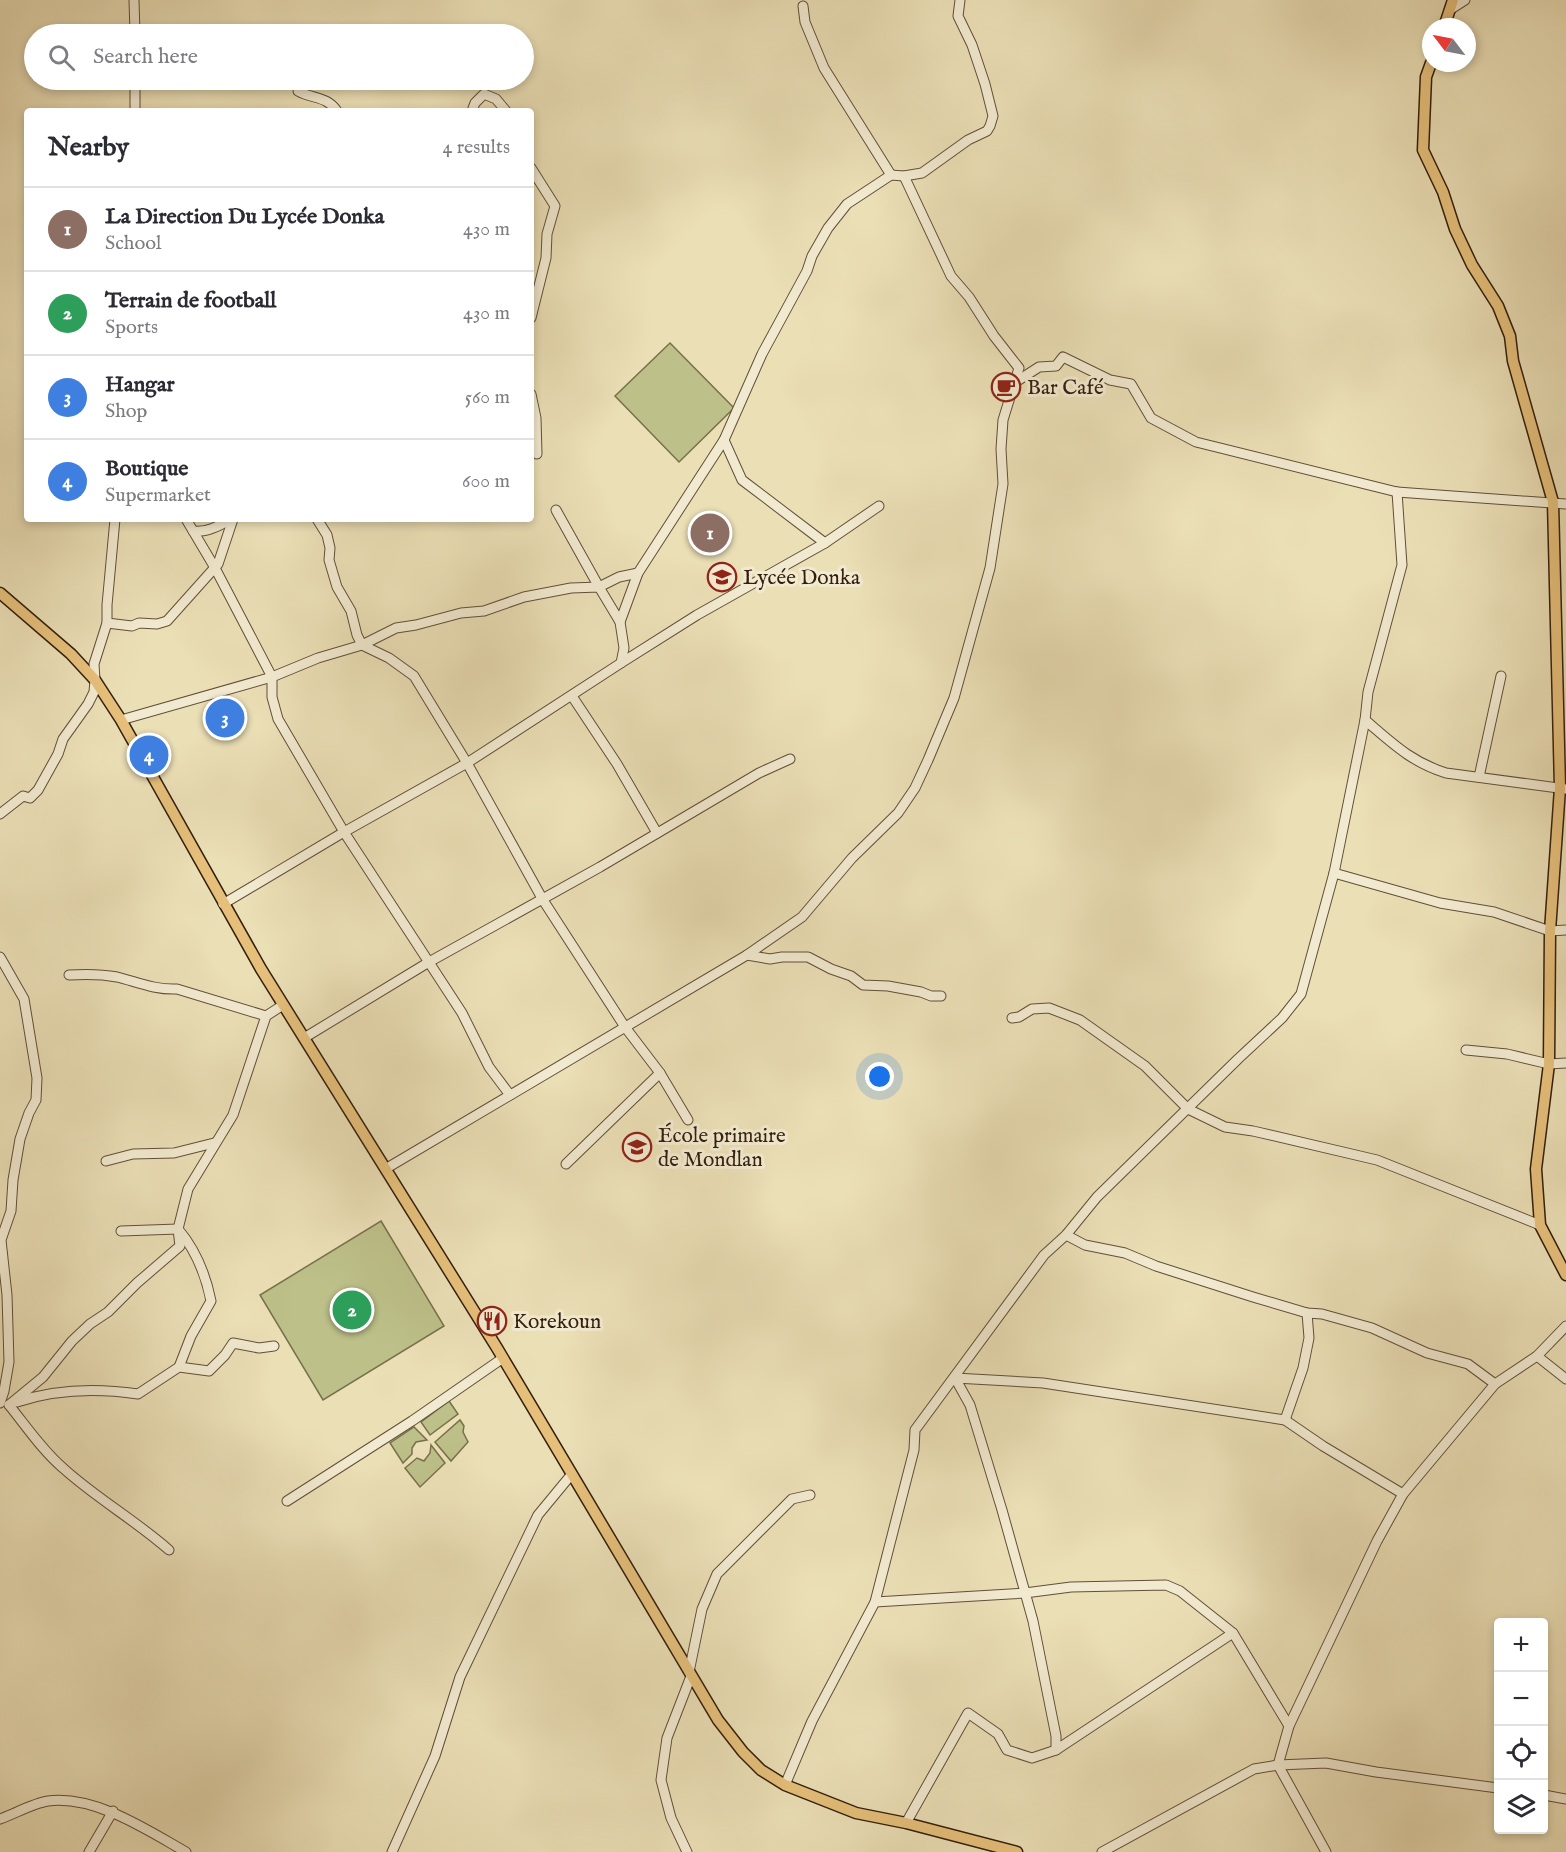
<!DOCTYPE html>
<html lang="en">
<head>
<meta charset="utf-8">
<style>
	:root { --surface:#fff; --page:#f2f2f3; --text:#2b2b33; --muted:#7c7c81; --line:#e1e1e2; --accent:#0b8043 }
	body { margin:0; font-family:"IM FELL English",serif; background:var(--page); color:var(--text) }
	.controls { position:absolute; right:18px; bottom:18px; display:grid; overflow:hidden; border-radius:6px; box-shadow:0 3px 9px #0003 }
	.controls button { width:54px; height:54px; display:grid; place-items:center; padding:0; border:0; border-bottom:2px solid var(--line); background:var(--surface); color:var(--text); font:30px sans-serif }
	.compass { position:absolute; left:1422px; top:18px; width:54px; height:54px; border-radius:50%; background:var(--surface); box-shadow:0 3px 9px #0003; rotate:302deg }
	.you { position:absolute; left:880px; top:1077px; width:21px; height:21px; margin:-15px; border:4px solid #fff; border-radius:50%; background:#1a73e8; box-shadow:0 0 0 9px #1a73e833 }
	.badge { display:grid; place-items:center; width:39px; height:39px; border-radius:50%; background:var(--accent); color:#fff; font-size:20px; font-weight:700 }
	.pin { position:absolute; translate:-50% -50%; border:3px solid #fff; box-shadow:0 2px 6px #0006 }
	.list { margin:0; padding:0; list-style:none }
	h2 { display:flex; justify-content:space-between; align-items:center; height:78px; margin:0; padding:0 24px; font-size:26px }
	h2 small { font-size:20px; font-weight:400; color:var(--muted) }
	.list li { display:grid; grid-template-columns:39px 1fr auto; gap:18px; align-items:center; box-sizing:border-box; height:84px; padding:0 24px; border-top:2px solid var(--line) }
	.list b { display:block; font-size:22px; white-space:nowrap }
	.list p { margin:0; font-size:20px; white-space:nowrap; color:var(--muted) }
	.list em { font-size:20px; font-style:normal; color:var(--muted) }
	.icon { flex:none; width:33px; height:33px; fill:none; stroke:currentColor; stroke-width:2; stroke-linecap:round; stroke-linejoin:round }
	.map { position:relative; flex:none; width:1566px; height:1852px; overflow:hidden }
	.search { position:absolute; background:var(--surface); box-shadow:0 3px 9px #0003; left:24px; top:24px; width:510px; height:66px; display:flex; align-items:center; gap:15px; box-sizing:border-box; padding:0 21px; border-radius:33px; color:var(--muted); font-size:22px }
	.panel { position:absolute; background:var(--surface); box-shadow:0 3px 9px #0003; left:24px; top:108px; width:510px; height:414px; border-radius:6px }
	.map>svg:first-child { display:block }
	.green { fill:#bdc089; stroke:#78704c; stroke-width:1.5 }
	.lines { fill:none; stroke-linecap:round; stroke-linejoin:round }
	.minor-casing { stroke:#614f38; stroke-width:11 }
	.major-casing { stroke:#331f0e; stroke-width:13 }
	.minor { stroke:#f2ead0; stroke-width:9 }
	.major { stroke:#e6c07b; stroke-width:10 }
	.labels { text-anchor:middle; stroke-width:6; stroke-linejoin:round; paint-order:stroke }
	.poi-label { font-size:21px; fill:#331f0e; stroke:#f2ead0; text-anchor:start }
</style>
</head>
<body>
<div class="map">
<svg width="1566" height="1852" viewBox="0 0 1566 1852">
	<rect width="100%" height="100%" fill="#ebdfb6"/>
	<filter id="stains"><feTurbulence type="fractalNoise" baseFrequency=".00333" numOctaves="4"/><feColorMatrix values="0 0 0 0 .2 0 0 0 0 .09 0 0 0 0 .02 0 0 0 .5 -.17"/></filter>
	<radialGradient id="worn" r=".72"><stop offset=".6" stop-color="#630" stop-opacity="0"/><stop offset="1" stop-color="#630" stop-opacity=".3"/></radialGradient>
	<g class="green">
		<polygon points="670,343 734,408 679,462 615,396"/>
		<polygon points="381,1221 444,1326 323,1400 260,1295"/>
		<polygon points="449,1401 458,1414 430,1435 421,1422"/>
		<polygon points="460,1420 464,1426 463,1432 468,1442 451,1461 435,1442"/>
		<polygon points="414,1427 427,1440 416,1442 412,1448 412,1454 403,1463 390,1443"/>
		<polygon points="431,1445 445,1463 420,1487 405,1468 417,1458 424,1461 430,1453"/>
	</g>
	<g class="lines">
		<g class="minor-casing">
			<g id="minor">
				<polyline points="134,0 135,34"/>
				<polyline points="803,6 805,22 824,68 891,175"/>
				<polyline points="1451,9 1465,0"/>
				<polyline points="135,80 135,111"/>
				<path d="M298 91C312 99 327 96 337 111"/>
				<polyline points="472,111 475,103 484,94 496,99 506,111"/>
				<polyline points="531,168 555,206 547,234 546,258 531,318"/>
				<polyline points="1014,383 1039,367 1056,366 1063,357 1110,380 1131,384 1151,418 1196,442 1397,492 1566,504"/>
				<polyline points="531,394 536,418 537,454"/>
				<polyline points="724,440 742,480 825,543"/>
				<polyline points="556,510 599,587 619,577 638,573"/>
				<polyline points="186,519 215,568 272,677 272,697 278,719 344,832 462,1013 489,1067 510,1095"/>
				<polyline points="317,519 327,535 330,548 329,560 337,587 351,611 357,635 362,645 396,628 416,625 461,613 484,611 524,597 571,588 599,587 620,622"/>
				<path d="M193 531C206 533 219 526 231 519"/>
				<polyline points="107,623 132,626 139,623 157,624 167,621 218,564 233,519"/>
				<polyline points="621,663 624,648 620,622 638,573 724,440 762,354 807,271 812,256 828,228 847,204 891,175 904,176 922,173 968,140 987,131 990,126 993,116 985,84 972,45 958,16 960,0"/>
				<polyline points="572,696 617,764 657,833"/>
				<polyline points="121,720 272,677 318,658 362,645 389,658 414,676 467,763 543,900 625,1027 660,1073 688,1120"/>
				<path d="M1365 720C1392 743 1411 762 1446 773L1566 789"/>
				<polyline points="1479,777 1501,676"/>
				<polyline points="0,814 23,796 30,798 38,790 58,754 63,739 88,704 94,692 95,680 94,664 107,623 107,605 115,519"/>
				<polyline points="1334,873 1440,903 1494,912 1550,931 1566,930"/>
				<polyline points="223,904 344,832 467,763 621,663 697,615 825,543 879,506"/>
				<polyline points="747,955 770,959 782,957 808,957 831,969 851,976 863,985 888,986 921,992 931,996 941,996"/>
				<polyline points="0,957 24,999 37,1078 36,1100 29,1113 20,1139 13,1180 11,1211 1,1240 7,1295 9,1362 4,1391 0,1403"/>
				<path d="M69 975C85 974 101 974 117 977 137 982 155 990 177 989L266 1016"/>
				<polyline points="1012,1018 1019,1017 1032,1009 1049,1008 1080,1020 1145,1066 1188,1109 1225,1127 1253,1131 1377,1160 1540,1225"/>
				<polyline points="304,1038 429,962 600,867 759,773 790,759"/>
				<polyline points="1466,1050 1507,1054 1549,1064 1566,1063"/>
				<polyline points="106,1161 133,1154 174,1153 214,1143"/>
				<polyline points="566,1164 660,1073"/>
				<polyline points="387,1168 747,955 802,917 852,858 898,813 915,788 928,760 954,698 990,568 1003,484 1001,449 1003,420 1019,368 994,336 969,297 951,276 904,176"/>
				<path d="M121 1231 178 1229C195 1249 206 1276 211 1301L191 1336 179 1367"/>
				<polyline points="1066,1235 1085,1245 1125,1253 1156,1266 1253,1297 1307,1313 1322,1314 1372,1328 1427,1353 1468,1364 1495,1384"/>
				<polyline points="1537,1356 1566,1379"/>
				<polyline points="955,1378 1043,1383 1285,1420 1323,1446 1403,1494"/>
				<path d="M17 1402C56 1389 97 1388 138 1394L179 1367 209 1371 225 1355 233 1343 259 1348 274 1346"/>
				<polyline points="9,1405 43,1377 72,1341 90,1324 108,1312 137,1283 180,1246 178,1229 188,1189 233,1115 266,1016 283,1005"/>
				<path d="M9 1405C26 1426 42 1450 63 1468 96 1498 135 1520 169 1550"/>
				<polyline points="1285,1420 1303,1368 1309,1338 1307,1313"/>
				<polyline points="287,1501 412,1421 503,1358"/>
				<polyline points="875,1602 1025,1593 1071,1587 1166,1585 1180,1591 1233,1633 1056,1750 1056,1736 1033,1621 1002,1510 970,1405 955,1378"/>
				<polyline points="1233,1633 1289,1726"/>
				<polyline points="689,1672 702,1609 717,1574 792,1499 810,1495"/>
				<polyline points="785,1785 812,1721 875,1602 914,1450 915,1430 1044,1255 1066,1235 1097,1197 1238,1059 1282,1018 1301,994 1334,873 1365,720 1368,692 1402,565 1397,492"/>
				<polyline points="1544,1795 1566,1799"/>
				<path d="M0 1819C14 1814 34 1803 48 1801 95 1795 147 1830 186 1852"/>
				<polyline points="906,1823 968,1713 998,1734 1007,1750 1032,1758 1056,1750"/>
				<polyline points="89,1852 113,1811"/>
				<polyline points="392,1852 435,1756 460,1677 538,1515 571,1475"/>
				<polyline points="687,1852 671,1818 661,1780 667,1738 691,1676"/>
				<polyline points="1102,1852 1254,1769 1278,1765 1326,1763 1376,1772 1498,1788"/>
				<polyline points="1326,1852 1278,1765 1289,1726 1377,1541 1403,1494 1495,1384 1537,1356 1566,1326"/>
			</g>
		</g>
		<g class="major-casing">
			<g id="major">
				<polyline points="1444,27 1453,0"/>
				<polyline points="1431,63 1426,77 1423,150 1443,192 1455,229 1472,265 1498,306 1510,336 1513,361 1553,502 1560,788 1550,931 1549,1064 1536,1169 1540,1225 1566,1275"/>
				<polyline points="0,593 71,654 95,680 121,720 261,969 497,1348 718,1720 743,1752 761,1770 785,1785 856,1813 906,1823 1017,1852"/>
			</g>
		</g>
		<use href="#minor" class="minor"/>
		<use href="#major" class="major"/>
	</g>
	<defs>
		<g id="cafe-ring" transform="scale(1.5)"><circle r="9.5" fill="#f2ead0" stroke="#8f2418" stroke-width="1.5"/><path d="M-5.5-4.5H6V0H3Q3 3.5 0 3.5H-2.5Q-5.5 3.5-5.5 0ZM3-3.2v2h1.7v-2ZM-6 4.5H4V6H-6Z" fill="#8f2418"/></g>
		<g id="school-ring" transform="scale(1.5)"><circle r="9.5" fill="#f2ead0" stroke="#8f2418" stroke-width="1.5"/><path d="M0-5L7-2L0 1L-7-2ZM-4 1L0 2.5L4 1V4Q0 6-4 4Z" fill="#8f2418"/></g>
		<g id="restaurant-ring" transform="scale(1.5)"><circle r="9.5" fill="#f2ead0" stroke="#8f2418" stroke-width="1.5"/><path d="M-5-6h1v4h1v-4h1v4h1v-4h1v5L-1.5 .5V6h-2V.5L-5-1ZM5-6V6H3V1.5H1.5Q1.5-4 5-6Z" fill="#8f2418"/></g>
	</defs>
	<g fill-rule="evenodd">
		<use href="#cafe-ring" x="1006" y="387"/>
		<use href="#school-ring" x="722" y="577"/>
		<use href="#school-ring" x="637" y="1147"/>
		<use href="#restaurant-ring" x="492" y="1321"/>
	</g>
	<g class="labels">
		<g class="poi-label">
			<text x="1027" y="394">Bar Café</text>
			<text x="743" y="584">Lycée Donka</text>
			<text x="658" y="1142">École primaire<tspan x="658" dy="24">de Mondlan</tspan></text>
			<text x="513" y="1328">Korekoun</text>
		</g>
	</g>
	<rect width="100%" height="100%" filter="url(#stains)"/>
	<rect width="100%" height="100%" fill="url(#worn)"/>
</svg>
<div class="controls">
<button>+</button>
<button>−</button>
<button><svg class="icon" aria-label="locate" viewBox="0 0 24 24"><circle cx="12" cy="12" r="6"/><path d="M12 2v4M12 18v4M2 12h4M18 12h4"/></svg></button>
<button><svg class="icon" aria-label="layers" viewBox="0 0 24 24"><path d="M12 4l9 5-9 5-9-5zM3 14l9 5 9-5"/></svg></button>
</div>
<svg class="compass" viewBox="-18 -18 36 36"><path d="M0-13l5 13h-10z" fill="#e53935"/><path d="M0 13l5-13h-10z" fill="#7c7c81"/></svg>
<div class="you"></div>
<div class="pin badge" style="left:710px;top:533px;background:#8d6e63">1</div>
<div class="pin badge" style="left:352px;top:1310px;background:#2e9e5b">2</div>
<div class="pin badge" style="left:225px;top:718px;background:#3f7fe0">3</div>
<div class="pin badge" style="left:149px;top:755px;background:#3f7fe0">4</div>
<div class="search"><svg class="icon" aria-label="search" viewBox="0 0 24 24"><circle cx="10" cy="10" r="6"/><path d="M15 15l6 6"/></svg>Search here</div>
<section class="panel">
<h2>Nearby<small>4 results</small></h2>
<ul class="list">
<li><span class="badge" style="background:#8d6e63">1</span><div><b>La Direction Du Lycée Donka</b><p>School</p></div><em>430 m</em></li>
<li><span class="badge" style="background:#2e9e5b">2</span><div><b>Terrain de football</b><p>Sports</p></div><em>430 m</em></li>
<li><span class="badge" style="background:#3f7fe0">3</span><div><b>Hangar</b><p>Shop</p></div><em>560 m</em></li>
<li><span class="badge" style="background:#3f7fe0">4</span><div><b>Boutique</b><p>Supermarket</p></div><em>600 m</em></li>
</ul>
</section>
</div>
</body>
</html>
